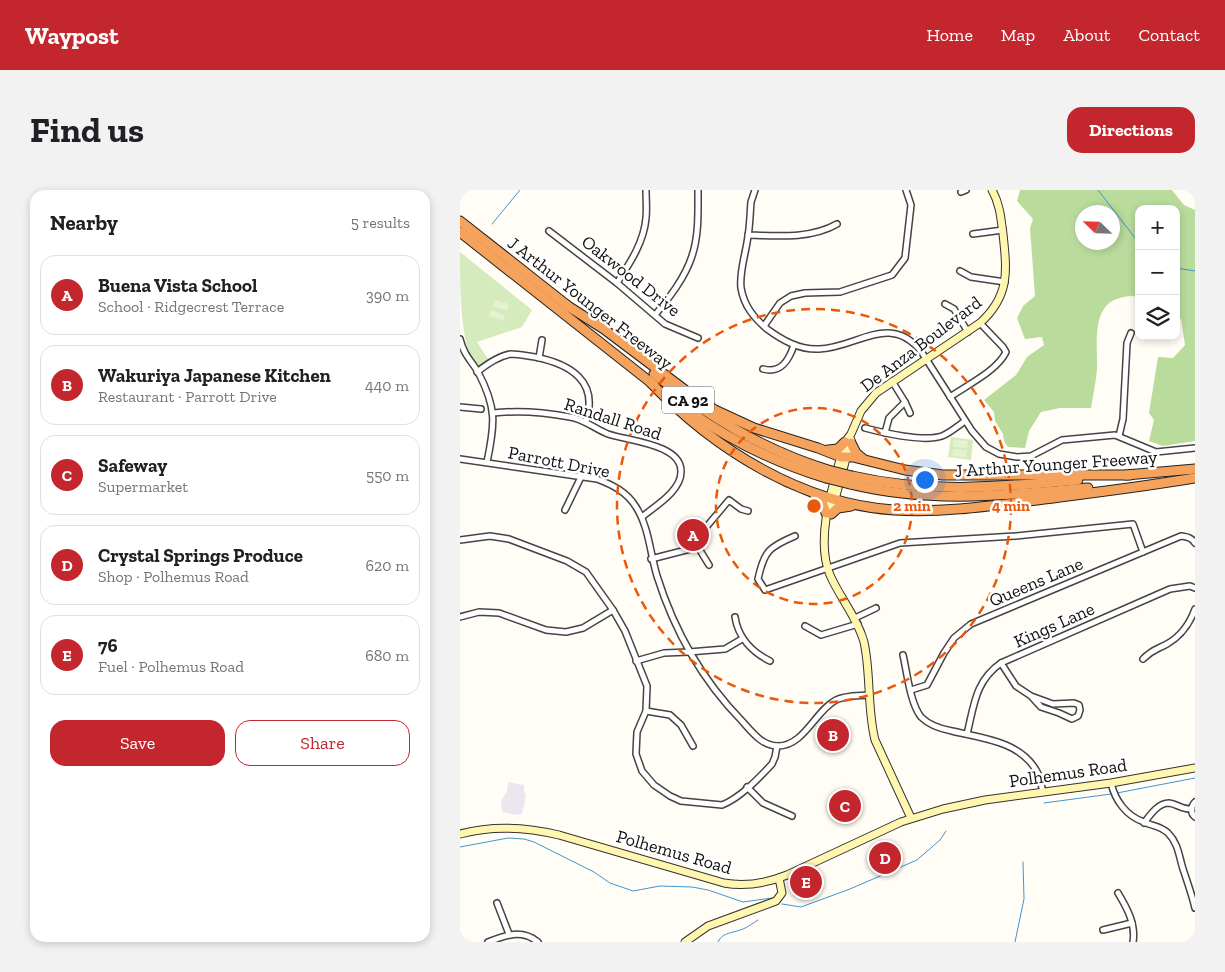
<!DOCTYPE html>
<html lang="en">
<head>
<meta charset="utf-8">
<style>
	:root { --surface:#fff; --page:#f2f2f2; --text:#202124; --muted:#757577; --line:#e0e0e0; --accent:#c4262e }
	body { margin:0; font-family:"Zilla Slab",serif; background:var(--page); color:var(--text) }
	.controls { position:absolute; right:15px; top:15px; display:grid; overflow:hidden; border-radius:10px; box-shadow:0 2px 8px #0003 }
	.controls button { width:45px; height:45px; display:grid; place-items:center; padding:0; border:0; border-bottom:1px solid var(--line); background:var(--surface); color:var(--text); font:25px sans-serif }
	.compass { position:absolute; left:615px; top:15px; width:45px; height:45px; border-radius:50%; background:var(--surface); box-shadow:0 2px 8px #0003; rotate:293deg }
	.you { position:absolute; left:464px; top:289px; width:18px; height:18px; margin:-12px; border:4px solid #fff; border-radius:50%; background:#1a73e8; box-shadow:0 0 0 8px #1a73e833 }
	.badge { display:grid; place-items:center; width:32px; height:32px; border-radius:50%; background:var(--accent); color:#fff; font-size:16px; font-weight:700 }
	.pin { position:absolute; translate:-50% -50%; border:2px solid #fff; box-shadow:0 1px 5px #0006 }
	.list { margin:0; padding:0; list-style:none }
	h2 { display:flex; justify-content:space-between; align-items:center; height:65px; margin:0; padding:0 20px; font-size:21px }
	h2 small { font-size:16px; font-weight:400; color:var(--muted) }
	.list li { display:grid; grid-template-columns:32px 1fr auto; gap:15px; align-items:center; box-sizing:border-box; height:80px; margin:0 10px 10px; padding:0 10px; border:1px solid var(--line); border-radius:15px }
	.list b { display:block; font-size:19px; white-space:nowrap }
	.list p { margin:0; font-size:16px; white-space:nowrap; color:var(--muted) }
	.list em { font-size:16px; font-style:normal; color:var(--muted) }
	.actions { display:flex; gap:10px; padding:15px 20px }
	.actions a { flex:1; padding:11px 0; border:1px solid var(--accent); border-radius:15px; text-align:center; font-size:18px; color:var(--accent) }
	.actions .main { background:var(--accent); color:#fff }
	.icon { flex:none; width:28px; height:28px; fill:none; stroke:currentColor; stroke-width:2; stroke-linecap:round; stroke-linejoin:round }
	.map { position:relative; flex:none; width:735px; height:752px; overflow:hidden; border-radius:15px }
	header { display:flex; align-items:center; gap:30px; box-sizing:border-box; height:70px; padding:0 25px; background:var(--accent); color:#fff }
	header strong { font-size:24px }
	nav { display:flex; gap:28px; margin-inline-start:auto; font-size:18px }
	.intro { display:flex; align-items:center; justify-content:space-between; box-sizing:border-box; height:120px; padding:0 30px }
	h1 { margin:0; font-size:35px }
	.button { padding:12px 22px; border-radius:15px; background:var(--accent); color:#fff; font-size:18px; font-weight:700 }
	main { display:flex; gap:30px; padding:0 30px }
	aside { flex:1; background:var(--surface); border-radius:15px; box-shadow:0 2px 8px #0003 }
	.map>svg:first-child { display:block }
	.industrial { fill:#eee6ef }
	.green { fill:#d5ebbd }
	.forest { fill:#b9dc9c; fill-rule:evenodd }
	.pitch { fill:#e6f2cf }
	.lines { fill:none; stroke-linecap:round; stroke-linejoin:round }
	.stream { stroke:#3f96cf; stroke-width:1 }
	.street-casing { stroke:#444; stroke-width:8 }
	.secondary-casing { stroke:#333; stroke-width:9 }
	.highway-casing { stroke:#222; stroke-width:11 }
	.street { stroke:#fff; stroke-width:5 }
	.secondary { stroke:#fff6b0; stroke-width:7 }
	.highway { stroke:#f5a25d; stroke-width:9 }
	.highway-bridge-casing { stroke:#222; stroke-width:11; stroke-linecap:butt }
	.highway-bridge { stroke:#f5a25d; stroke-width:9 }
	.ring { fill:none; stroke:#e8590c; stroke-width:2.5; stroke-dasharray:9 6 }
	.labels { text-anchor:middle; stroke-width:5; stroke-linejoin:round; paint-order:stroke }
	.shield { fill:#fff; stroke:#585858; stroke-width:1 }
	.shield-label { font-size:16px; font-weight:bold; fill:#111 }
	.street-label { font-size:18px; fill:#111; stroke:#fff }
	.centre { fill:#e8590c; stroke:#fff; stroke-width:2.5 }
	.ring-label { font-size:15px; text-anchor:middle; font-weight:bold; fill:#e8590c; stroke:#fff; stroke-width:5; stroke-linejoin:round; paint-order:stroke }
</style>
</head>
<body>
<header>
<strong>Waypost</strong>
<nav><a>Home</a><a>Map</a><a>About</a><a>Contact</a></nav>
</header>
<div class="intro"><h1>Find us</h1><a class="button">Directions</a></div>
<main>
<aside>
<h2>Nearby<small>5 results</small></h2>
<ul class="list">
<li><span class="badge">A</span><div><b>Buena Vista School</b><p>School · Ridgecrest Terrace</p></div><em>390 m</em></li>
<li><span class="badge">B</span><div><b>Wakuriya Japanese Kitchen</b><p>Restaurant · Parrott Drive</p></div><em>440 m</em></li>
<li><span class="badge">C</span><div><b>Safeway</b><p>Supermarket</p></div><em>550 m</em></li>
<li><span class="badge">D</span><div><b>Crystal Springs Produce</b><p>Shop · Polhemus Road</p></div><em>620 m</em></li>
<li><span class="badge">E</span><div><b>76</b><p>Fuel · Polhemus Road</p></div><em>680 m</em></li>
</ul>
<div class="actions"><a class="main">Save</a><a>Share</a></div>
</aside>
<div class="map">
<svg width="735" height="752" viewBox="0 0 735 752">
	<rect width="100%" height="100%" fill="#fffdf5"/>
	<polygon class="industrial" points="48,592 64,595 64,601 66,606 62,624 57,625 42,622 41,611 47,601"/>
	<g class="green">
		<path d="M0 62 72 120 62 137 17 152 30 172 21 179C17 174 12 169 9 164 0 134 0 94 0 62Z"/>
		<polygon points="491,247 513,250 511,270 488,267"/>
	</g>
	<path class="forest" d="M560 0H712L724 15 735 20V251L703 256 689 251 694 230 689 223 698 167 713 168 725 155 721 129 716 127V19H679V108C672 105 668 106 660 108 630 115 638 157 637 179 636 192 633 205 631 218H600L581 222 569 241 565 258 548 257 544 251 543 244 535 231 534 222 524 210 556 185 567 167 584 155 582 147 565 149 557 128 563 116 575 106 570 38 573 29 557 11ZM622 22H652V52H622Z"/>
	<g class="pitch">
		<polygon points="35,110 49,114 47,121 33,116"/>
		<polygon points="31,120 45,125 43,131 29,126"/>
		<polygon points="493,250 508,251 507,258 493,257"/>
		<polygon points="493,259 507,260 506,267 492,266"/>
	</g>
	<g class="lines">
		<g class="stream">
			<polyline points="638,0 679,53"/>
			<polyline points="32,34 60,0"/>
			<polyline points="716,78 735,81"/>
			<polyline points="657,603 735,588"/>
			<polyline points="584,613 651,604"/>
			<polyline points="0,657 48,648 64,649 74,652 134,682 150,693 173,701 200,696 232,697 248,700 283,712 312,708"/>
			<polyline points="322,714 341,717 390,699 457,670 480,650 486,641"/>
			<path d="M258 752C262 742 274 743 283 739 288 737 293 733 298 730"/>
			<polyline points="555,752 564,709 563,672"/>
		</g>
		<g class="street-casing">
			<g id="street">
				<path d="M295 0 291 12C290 23 290 35 288 46 286 63 279 82 281 98 284 116 294 128 307 139 322 150 339 160 359 159 397 158 429 122 461 161L512 241 526 257 539 264 557 267 571 266 602 250 655 245 696 262 735 258"/>
				<polyline points="501,2 506,0"/>
				<polyline points="89,41 157,93 205,134 238,148"/>
				<polyline points="513,44 543,40"/>
				<path d="M288 45C317 46 351 49 377 34"/>
				<polyline points="500,81 511,87 545,92"/>
				<path d="M157 93C170 73 184 52 186 28 187 19 186 9 186 0"/>
				<polyline points="485,114 494,119 508,142"/>
				<path d="M195 125C209 108 225 88 232 66 239 45 238 22 238 0"/>
				<polyline points="304,136 320,113 331,106 345,103 380,102 432,85 445,68 451,15 446,0"/>
				<path d="M0 149C4 165 10 169 18 182 37 218 35 234 27 272"/>
				<polyline points="79,168 82,150"/>
				<path d="M303 179C321 184 329 170 334 155"/>
				<path d="M17 182C27 174 38 166 51 164 59 164 67 166 75 167 110 174 139 191 126 231"/>
				<path d="M490 207C507 195 537 181 546 162L543 157 520 133"/>
				<polyline points="445,212 450,223"/>
				<polyline points="0,217 21,219"/>
				<path d="M33 223C60 220 83 222 110 227 124 229 135 239 148 244 168 251 222 254 221 282 221 301 195 316 182 327"/>
				<path d="M405 238C424 243 464 252 482 246 490 243 498 236 505 231"/>
				<polyline points="425,243 429,228 445,212 432,191"/>
				<polyline points="659,246 663,229 667,153 671,143"/>
				<path d="M0 269 137 289C153 295 167 302 176 317 189 337 190 363 197 386 214 440 242 490 282 531 292 542 302 556 318 556 344 556 355 521 376 510 386 505 399 506 409 505"/>
				<polyline points="105,320 121,287"/>
				<path d="M335 346C309 357 304 361 298 389L305 400 440 353 555 346 673 334 683 362"/>
				<path d="M0 350 30 346 49 349 107 371 126 382 153 420 165 441 187 496 186 521 177 542 176 564 182 581 194 595 210 606 221 611 262 615C280 608 298 589 312 574L315 567 317 556"/>
				<polyline points="191,369 238,357"/>
				<polyline points="249,375 238,357 242,342 269,310 281,319 288,321"/>
				<polyline points="0,427 19,422 39,423 86,440 106,442 123,438 153,420"/>
				<path d="M275 427C278 447 292 462 310 471"/>
				<polyline points="395,428 416,418"/>
				<polyline points="345,436 361,445 398,434"/>
				<path d="M443 465C447 482 450 513 461 527 469 535 481 539 492 541 521 548 559 551 576 580 580 586 581 595 583 602"/>
				<path d="M683 469C693 459 696 460 707 454 721 446 730 433 735 419"/>
				<polyline points="176,471 204,463 229,462 265,459 282,449"/>
				<polyline points="541,473 556,496 571,506 581,517 599,523 612,529 618,526 620,520 619,515 614,513 593,514 571,506"/>
				<path d="M451 500 467 495 484 463 494 448 511 434 721 346C727 347 731 347 735 353"/>
				<polyline points="186,521 210,525 221,535 233,556"/>
				<path d="M507 544C514 516 515 491 541 473L710 399 730 396 735 398"/>
				<path d="M651 593C655 610 666 626 684 632 692 636 701 636 708 643 719 654 719 668 724 682 728 694 732 705 735 718"/>
				<polyline points="287,597 303,613 332,626"/>
				<path d="M735 612C731 616 730 623 735 627"/>
				<path d="M684 633C690 625 698 613 709 613 717 614 723 620 732 619"/>
				<path d="M658 703C667 718 676 734 673 752"/>
				<polyline points="37,713 49,744"/>
				<polyline points="643,740 672,733"/>
				<path d="M28 752C46 745 62 739 78 752"/>
			</g>
		</g>
		<g class="secondary-casing">
			<g id="secondary">
				<polyline points="371,324 391,250"/>
				<path d="M451 628 415 550C407 518 411 484 404 452 397 427 380 408 370 385 354 347 375 289 385 252L391 244 401 221 416 203 520 133C550 106 547 81 543 44 541 29 540 14 532 0"/>
				<path d="M0 644C33 635 66 637 99 645L264 693C286 697 307 693 327 685L441 632 483 619 525 610 651 593 735 578"/>
				<polyline points="225,752 248,736 316,711 322,703 319,688"/>
			</g>
		</g>
		<g class="highway-casing">
			<g id="highway">
				<polyline points="0,31 108,116"/>
				<polyline points="0,42 194,195"/>
				<polyline points="103,113 144,139 225,200 255,220 294,238 358,258 381,267 393,267 445,280 483,285 670,285"/>
				<path d="M194 184C248 226 303 260 368 280"/>
				<path d="M191 193C254 259 342 314 434 320 482 323 530 316 577 310 630 303 683 297 735 288"/>
				<path d="M229 221C271 251 317 273 366 288"/>
				<polyline points="391,253 396,263 403,269"/>
				<polyline points="368,260 378,259 385,252"/>
				<polyline points="666,285 735,279"/>
				<path d="M392 286C470 304 539 297 618 290"/>
				<path d="M390 294C471 314 547 305 628 298"/>
				<polyline points="355,306 362,312 366,323"/>
				<polyline points="371,324 378,318 391,316"/>
			</g>
		</g>
		<use href="#street" class="street"/>
		<use href="#secondary" class="secondary"/>
		<use href="#highway" class="highway"/>
		<g class="highway-bridge-casing">
			<g id="highway-bridge">
				<polyline points="368,280 392,286"/>
				<polyline points="366,288 390,294"/>
			</g>
		</g>
		<use href="#highway-bridge" class="highway-bridge"/>
	</g>
	<g class="ring">
		<circle cx="354" cy="316" r="98"/>
		<circle cx="354" cy="316" r="197"/>
	</g>
	<g class="labels">
		<rect class="shield" x="202" y="196.5" width="52" height="27" rx="4"/>
		<g class="shield-label">
			<text x="228" y="216">CA 92</text>
		</g>
		<g class="street-label">
			<text transform="translate(171 86) rotate(38)" y="6">Oakwood Drive</text>
			<text transform="translate(130 113) rotate(38)" y="6">J Arthur Younger Freeway</text>
			<text transform="translate(461 154) rotate(-37)" y="6">De Anza Boulevard</text>
			<text transform="translate(153 229) rotate(18)" y="6">Randall Road</text>
			<text transform="translate(99 272) rotate(11)" y="6">Parrott Drive</text>
			<text transform="translate(596 274) rotate(-4)" y="6">J Arthur Younger Freeway</text>
			<text transform="translate(576 392) rotate(-23)" y="6">Queens Lane</text>
			<text transform="translate(594 435) rotate(-24)" y="6">Kings Lane</text>
			<text transform="translate(608 583) rotate(-8)" y="6">Polhemus Road</text>
			<text transform="translate(214 662) rotate(16)" y="6">Polhemus Road</text>
		</g>
	</g>
	<circle cx="354" cy="316" r="8" class="centre"/>
	<g class="ring-label">
		<text x="452" y="321">2 min</text>
		<text x="551" y="321">4 min</text>
	</g>
</svg>
<div class="controls">
<button>+</button>
<button>−</button>
<button><svg class="icon" aria-label="layers" viewBox="0 0 24 24"><path d="M12 4l9 5-9 5-9-5zM3 14l9 5 9-5"/></svg></button>
</div>
<svg class="compass" viewBox="-18 -18 36 36"><path d="M0-13l5 13h-10z" fill="#e53935"/><path d="M0 13l5-13h-10z" fill="#757577"/></svg>
<div class="you"></div>
<div class="pin badge" style="left:233px;top:345px">A</div>
<div class="pin badge" style="left:373px;top:545px">B</div>
<div class="pin badge" style="left:385px;top:616px">C</div>
<div class="pin badge" style="left:425px;top:668px">D</div>
<div class="pin badge" style="left:346px;top:692px">E</div>
</div>
</main>
</body>
</html>
